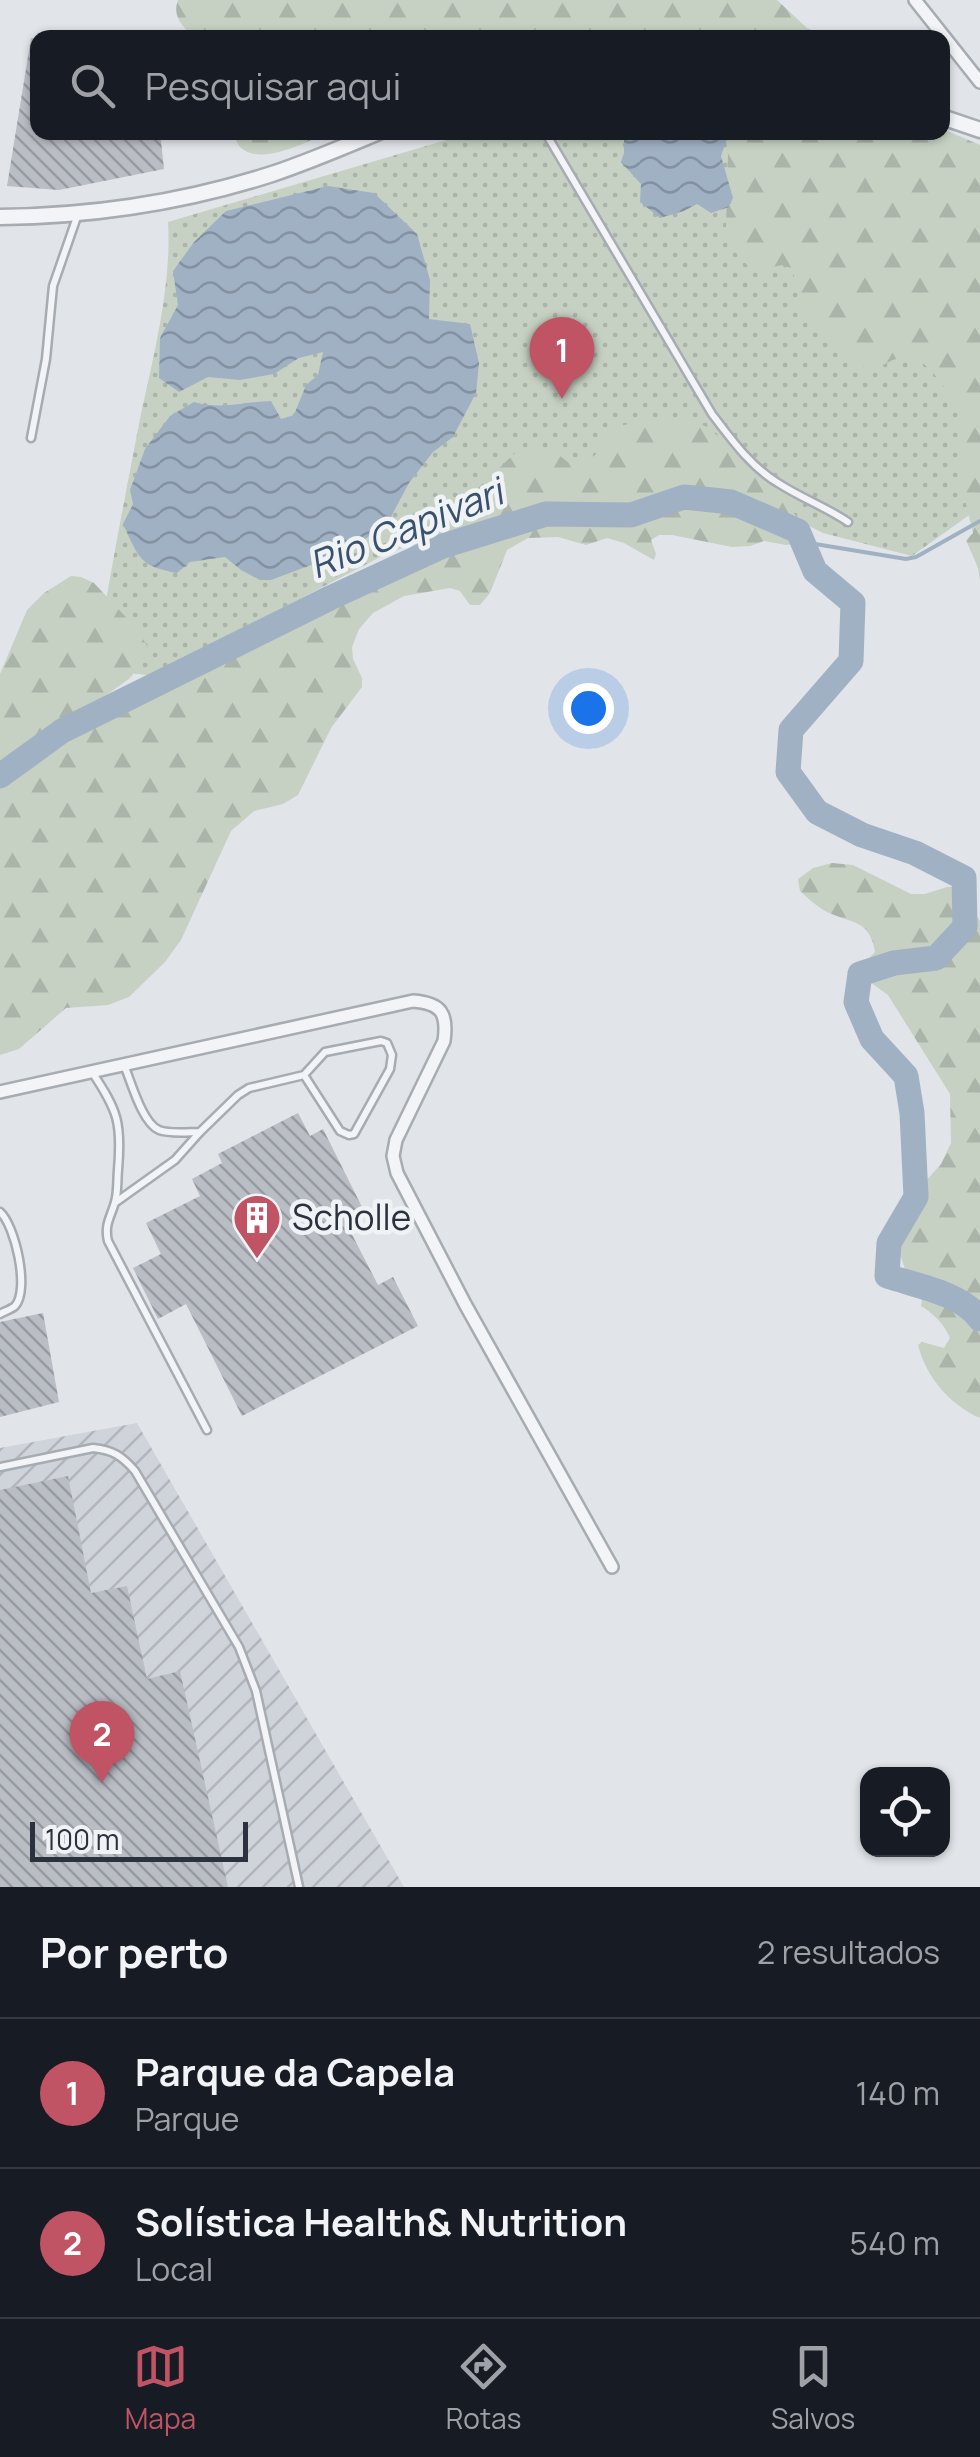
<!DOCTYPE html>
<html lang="pt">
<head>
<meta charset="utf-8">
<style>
	:root { --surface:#171b24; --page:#20242c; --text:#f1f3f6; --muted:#9ea1a6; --line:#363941; --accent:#c05364 }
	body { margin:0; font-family:Manrope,sans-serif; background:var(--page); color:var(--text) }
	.controls { position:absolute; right:30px; bottom:30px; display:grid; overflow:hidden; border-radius:20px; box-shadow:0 2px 8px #0004 }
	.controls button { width:90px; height:90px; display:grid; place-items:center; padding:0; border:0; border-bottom:2px solid var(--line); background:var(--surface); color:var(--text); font:50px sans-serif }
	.scale { position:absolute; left:30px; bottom:25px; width:218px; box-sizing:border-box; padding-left:10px; border:5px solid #2b323e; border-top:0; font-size:28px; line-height:35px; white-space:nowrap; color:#2b323e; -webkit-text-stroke:8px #f0f3f6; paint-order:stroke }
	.you { position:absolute; left:588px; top:708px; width:35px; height:35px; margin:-25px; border:8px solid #fff; border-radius:50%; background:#1a73e8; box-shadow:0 0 0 15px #1a73e833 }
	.badge { display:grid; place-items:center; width:65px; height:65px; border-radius:50%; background:var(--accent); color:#fff; font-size:32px; font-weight:700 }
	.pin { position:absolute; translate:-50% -82px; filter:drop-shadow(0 2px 5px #0008) }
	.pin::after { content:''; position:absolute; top:52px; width:35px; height:30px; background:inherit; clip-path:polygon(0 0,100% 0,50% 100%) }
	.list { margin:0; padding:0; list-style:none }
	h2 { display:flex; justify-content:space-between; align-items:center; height:130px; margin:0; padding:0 40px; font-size:42px }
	h2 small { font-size:32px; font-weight:400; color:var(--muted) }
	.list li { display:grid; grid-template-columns:65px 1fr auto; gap:30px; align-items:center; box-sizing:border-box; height:150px; padding:0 40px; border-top:2px solid var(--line) }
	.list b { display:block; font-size:38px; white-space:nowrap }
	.list p { margin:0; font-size:32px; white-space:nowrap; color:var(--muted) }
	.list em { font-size:32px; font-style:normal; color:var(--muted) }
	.icon { flex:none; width:55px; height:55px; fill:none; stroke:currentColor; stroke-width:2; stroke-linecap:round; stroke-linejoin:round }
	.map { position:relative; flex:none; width:980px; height:1887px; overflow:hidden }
	.search { position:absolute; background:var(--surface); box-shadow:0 2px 8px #0004; left:30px; right:30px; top:30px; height:110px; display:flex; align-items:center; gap:25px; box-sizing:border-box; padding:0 35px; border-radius:20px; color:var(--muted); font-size:38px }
	.sheet { height:430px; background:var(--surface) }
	nav { display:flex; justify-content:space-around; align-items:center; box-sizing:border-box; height:140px; border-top:2px solid var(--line); background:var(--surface); font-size:28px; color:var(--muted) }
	nav a { display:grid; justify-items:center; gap:5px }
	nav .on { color:var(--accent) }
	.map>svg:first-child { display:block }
	.industrial { fill:url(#industrial-furrows) }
	.green { fill:url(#green-dots) }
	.forest { fill:url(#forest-firs) }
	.water { fill:url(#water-waves) }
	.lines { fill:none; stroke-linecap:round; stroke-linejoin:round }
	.stream { stroke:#a0b1c4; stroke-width:4 }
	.river { stroke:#a0b1c4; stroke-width:25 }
	.building { fill:url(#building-back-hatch) }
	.service-casing { stroke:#a7abb2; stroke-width:11 }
	.minor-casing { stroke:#a7abb2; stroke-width:16 }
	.tertiary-casing { stroke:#a7abb2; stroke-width:19 }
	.service { stroke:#f3f4f7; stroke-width:6 }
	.minor { stroke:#f3f4f7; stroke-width:11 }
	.tertiary { stroke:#f3f4f7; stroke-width:14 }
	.labels { text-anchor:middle; stroke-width:9; stroke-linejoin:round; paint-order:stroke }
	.poi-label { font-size:35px; fill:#2b323e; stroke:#f0f3f6; text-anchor:start }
	.water-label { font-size:38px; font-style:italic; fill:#39516d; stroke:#f0f3f6 }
</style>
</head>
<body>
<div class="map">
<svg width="980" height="1887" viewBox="0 0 980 1887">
	<defs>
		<pattern id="industrial-furrows" width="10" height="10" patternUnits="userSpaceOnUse" patternTransform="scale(2.5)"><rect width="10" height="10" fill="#cfd3da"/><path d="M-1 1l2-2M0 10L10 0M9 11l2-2" fill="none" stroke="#b2b6bc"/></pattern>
		<pattern id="green-dots" width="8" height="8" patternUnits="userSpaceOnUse" patternTransform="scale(2.5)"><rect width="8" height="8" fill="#c6d1c3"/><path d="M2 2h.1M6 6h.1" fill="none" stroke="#aab4a9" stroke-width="1.8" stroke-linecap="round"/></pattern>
		<pattern id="forest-firs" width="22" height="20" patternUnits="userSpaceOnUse" patternTransform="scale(2.5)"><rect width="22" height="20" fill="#c6d1c3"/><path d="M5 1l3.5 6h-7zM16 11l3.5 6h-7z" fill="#aab4a9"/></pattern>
		<pattern id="water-waves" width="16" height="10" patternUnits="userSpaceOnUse" patternTransform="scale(2.5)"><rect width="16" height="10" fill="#a0b1c4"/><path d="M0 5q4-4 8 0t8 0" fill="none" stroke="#8391a1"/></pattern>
		<pattern id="building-back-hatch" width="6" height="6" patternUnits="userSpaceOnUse" patternTransform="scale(2.5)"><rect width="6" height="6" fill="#b9bdc4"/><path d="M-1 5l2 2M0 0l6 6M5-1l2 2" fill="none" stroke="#979aa1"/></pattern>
	</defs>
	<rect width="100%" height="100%" fill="#e1e4e8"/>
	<polygon class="industrial" points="137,1423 404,1887 0,1887 0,1448"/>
	<path class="green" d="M906 132 980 464 972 513 912 556 823 533 718 480 537 499 386 554 152 676 95 667C108 584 124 501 140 419 153 358 172 285 168 222L470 133Z"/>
	<g class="forest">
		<path d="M178 0H777L807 28 823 37H192C182 24 172 17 178 0Z"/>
		<path d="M943 129 980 145V580L978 568 966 540 973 533C969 515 964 498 961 480 958 459 964 437 960 417 956 400 929 361 912 358 891 355 885 368 868 370 846 352 815 334 802 307 796 294 798 280 790 268L782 265 755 271 740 259 732 246 726 227 728 155 725 133 942 132Z"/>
		<path d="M233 133V132L328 133C308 141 260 167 240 147 238 145 234 135 233 133Z"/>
		<path d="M677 420 693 421 707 427 772 481 813 541 786 545 764 541 750 546 732 547 672 535H659L651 540 656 554 654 560 624 543 607 538 586 545 558 537 528 538 507 550 490 593 480 605H470L460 591 450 588 404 596 373 613 359 629 352 647 353 659 362 678V687L331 728 298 795 283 804 254 811 231 831 181 940 165 962 129 997 108 1005 66 1008 19 1049 0 1055V674L27 610 44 593 71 576 81 577 94 583 138 630 147 646 143 662 130 678 90 707 180 674 240 647 303 608 375 574 423 538 430 530 437 515 475 491 515 453 529 448 544 449 555 452 569 463C606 462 592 447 612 431 628 419 658 422 677 420Z"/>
		<path d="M832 863 853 865 911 894H925L947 887H954L964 895 980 921V1418C950 1405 926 1377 918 1345L922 1342 944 1348 950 1338C944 1324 934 1314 921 1306L922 1300 909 1281 894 1236 893 1213 906 1195 925 1182 941 1164 951 1143 950 1094 888 995 870 982 847 972 865 962 875 952C870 919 852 924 827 912 817 907 808 898 800 891L798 879 813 868Z"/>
	</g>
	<g class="water">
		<polygon points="624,133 729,133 721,156 733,198 729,207 711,213 697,204 684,211 660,218 640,202 641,184 621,162 624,153"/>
		<path d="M328 186 374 193 417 234 430 280 429 319 470 324 479 363 476 393 453 437 433 452 409 483 385 528 327 559 271 580H260L241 570 225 557 190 562 177 573C139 566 139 558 123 524L133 504 130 490 145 449 170 416 194 402C223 410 242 402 271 401L281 419 294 415 306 385 318 375 323 352 299 358 274 374 240 380 208 377 179 392 159 378 160 338 178 305 173 271 194 242 226 211Z"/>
	</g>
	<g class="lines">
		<polyline class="stream" points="803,542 906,559 916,557 980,521"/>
		<path class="river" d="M0 776 62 731 330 598 443 546 546 514 631 515 684 497 731 502 798 531 815 571 853 603 851 661 791 730 788 772 817 812 862 835 915 853 964 878 965 927 936 958 894 963 860 974 856 1002 872 1039 906 1076 912 1113 916 1197 889 1243 887 1276C917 1286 961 1293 980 1319"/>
	</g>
	<g class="building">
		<polygon points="31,38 38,39 38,132 160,132 164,169 59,190 7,186"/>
		<polygon points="298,1113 310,1136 323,1129 363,1209 344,1219 378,1285 393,1277 418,1326 242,1416 186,1304 158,1319 133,1268 161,1254 146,1223 200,1196 192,1179 222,1163 218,1154"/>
		<polygon points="43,1313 59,1402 0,1417 0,1322"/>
		<polygon points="68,1476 91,1593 127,1586 147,1679 180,1671 228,1887 0,1887 0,1490"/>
	</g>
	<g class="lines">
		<g class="service-casing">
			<g id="service">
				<path d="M545 132 712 414C731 439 751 467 778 483 801 498 826 507 848 522"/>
				<polyline points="31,438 46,359 53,286 78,214"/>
				<path d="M124 1065C131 1081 142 1123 159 1130 169 1134 188 1132 200 1132L238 1095 249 1088 304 1075 325 1052 381 1041 387 1043 392 1055 390 1069 354 1134 349 1135 340 1131 304 1075"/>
				<path d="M92 1072C118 1111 122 1123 118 1170 117 1180 118 1192 115 1202 111 1217 104 1224 108 1241L207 1430"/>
				<polyline points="116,1202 175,1160 200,1132"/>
				<path d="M0 1212C15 1225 30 1290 15 1306 12 1309 3 1312 0 1314"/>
				<path d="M0 1467 93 1448C113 1450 122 1456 135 1471L239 1647 256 1691 299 1887"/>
			</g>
		</g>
		<g class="minor-casing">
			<g id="minor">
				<polyline points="915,0 980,82"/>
				<path d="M0 1092 413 1001C441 1003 448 1013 444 1041L396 1140 393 1156 397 1173 465 1304 612 1567"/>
			</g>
		</g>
		<g class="tertiary-casing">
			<g id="tertiary">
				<polyline points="942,117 980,130"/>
				<path d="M0 217C90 216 185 202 272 174 308 162 343 147 379 132"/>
			</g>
		</g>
		<use href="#service" class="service"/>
		<use href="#minor" class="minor"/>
		<use href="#tertiary" class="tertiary"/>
	</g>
	<defs>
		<g id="building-pin" transform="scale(2.5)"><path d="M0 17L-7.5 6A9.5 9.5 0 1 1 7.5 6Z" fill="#c05364" stroke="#f0f3f6"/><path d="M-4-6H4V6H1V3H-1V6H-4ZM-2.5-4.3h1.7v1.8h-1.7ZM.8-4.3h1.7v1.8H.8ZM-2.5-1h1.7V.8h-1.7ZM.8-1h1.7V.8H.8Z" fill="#fff"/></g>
	</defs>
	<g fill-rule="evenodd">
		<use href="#building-pin" x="257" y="1218"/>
	</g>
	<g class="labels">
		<g class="poi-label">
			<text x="292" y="1230">Scholle</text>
		</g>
		<g class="water-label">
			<text transform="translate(406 529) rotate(-22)" y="13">Rio Capivari</text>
		</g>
	</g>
</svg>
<div class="controls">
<button><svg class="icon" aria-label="locate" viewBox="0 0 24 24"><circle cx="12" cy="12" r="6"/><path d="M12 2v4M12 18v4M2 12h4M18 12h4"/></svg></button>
</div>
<div class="scale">100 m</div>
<div class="you"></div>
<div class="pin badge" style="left:562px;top:399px">1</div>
<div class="pin badge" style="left:102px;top:1783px">2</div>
<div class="search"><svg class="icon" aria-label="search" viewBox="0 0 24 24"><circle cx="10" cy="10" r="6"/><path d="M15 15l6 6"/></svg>Pesquisar aqui</div>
</div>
<section class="sheet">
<h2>Por perto<small>2 resultados</small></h2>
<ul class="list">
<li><span class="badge">1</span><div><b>Parque da Capela</b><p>Parque</p></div><em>140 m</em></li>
<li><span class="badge">2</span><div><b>Solística Health&amp; Nutrition</b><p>Local</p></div><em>540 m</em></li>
</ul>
</section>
<nav>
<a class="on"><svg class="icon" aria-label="map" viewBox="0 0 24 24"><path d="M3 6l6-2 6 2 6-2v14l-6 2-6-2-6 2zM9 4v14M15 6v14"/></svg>Mapa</a>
<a><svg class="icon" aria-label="directions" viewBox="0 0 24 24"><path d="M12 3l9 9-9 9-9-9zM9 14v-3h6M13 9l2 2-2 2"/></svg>Rotas</a>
<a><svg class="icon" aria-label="saved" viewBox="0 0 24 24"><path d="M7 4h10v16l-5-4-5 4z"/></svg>Salvos</a>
</nav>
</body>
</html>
